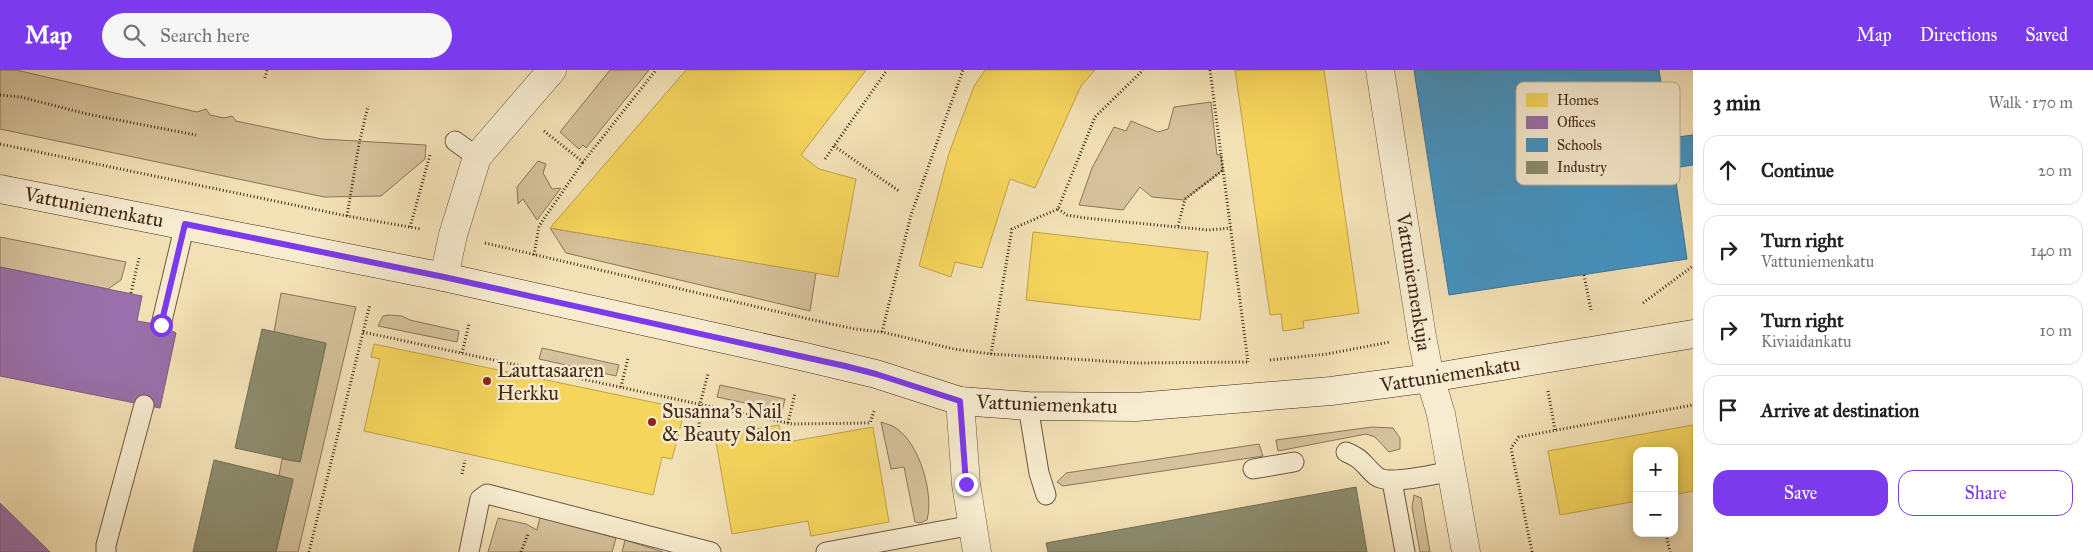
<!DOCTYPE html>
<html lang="en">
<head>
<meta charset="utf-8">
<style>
	:root { --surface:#fff; --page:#f6f6f6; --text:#202124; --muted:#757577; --line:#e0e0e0; --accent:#7c3aed }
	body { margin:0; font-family:"IM FELL Great Primer",serif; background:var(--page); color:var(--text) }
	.controls { position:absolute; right:15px; bottom:15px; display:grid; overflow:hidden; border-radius:10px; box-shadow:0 2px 12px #0003 }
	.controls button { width:45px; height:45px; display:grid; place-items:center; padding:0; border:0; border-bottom:1px solid var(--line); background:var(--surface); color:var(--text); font:25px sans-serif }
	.stop { position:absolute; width:15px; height:15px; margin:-11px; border:4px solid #7c3aed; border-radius:50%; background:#fff }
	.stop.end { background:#7c3aed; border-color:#fff; box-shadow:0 1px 5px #0008 }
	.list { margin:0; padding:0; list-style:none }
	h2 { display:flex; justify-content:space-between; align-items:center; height:65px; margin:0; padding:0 20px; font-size:21px }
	h2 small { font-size:16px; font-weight:400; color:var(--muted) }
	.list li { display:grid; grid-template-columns:32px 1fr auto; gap:15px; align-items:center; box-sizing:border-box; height:70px; margin:0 10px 10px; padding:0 10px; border:1px solid var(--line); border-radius:15px }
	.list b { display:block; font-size:19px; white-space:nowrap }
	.list p { margin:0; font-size:16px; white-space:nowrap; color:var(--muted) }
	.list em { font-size:16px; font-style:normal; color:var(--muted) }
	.actions { display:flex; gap:10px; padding:15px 20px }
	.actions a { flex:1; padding:11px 0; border:1px solid var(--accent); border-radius:15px; text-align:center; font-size:18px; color:var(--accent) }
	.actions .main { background:var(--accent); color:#fff }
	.icon { flex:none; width:28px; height:28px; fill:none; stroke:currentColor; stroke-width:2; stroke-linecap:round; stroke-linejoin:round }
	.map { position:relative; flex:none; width:1693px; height:482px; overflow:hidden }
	header { display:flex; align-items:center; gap:30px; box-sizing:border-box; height:70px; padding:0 25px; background:var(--accent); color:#fff }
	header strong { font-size:24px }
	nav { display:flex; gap:28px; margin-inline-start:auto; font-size:18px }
	.search { width:350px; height:45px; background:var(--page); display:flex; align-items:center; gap:12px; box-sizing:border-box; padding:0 18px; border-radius:28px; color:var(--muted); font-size:19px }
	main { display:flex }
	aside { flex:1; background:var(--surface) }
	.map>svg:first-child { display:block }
	.green { fill:#d5c19b; stroke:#8c745a }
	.homes { fill:#f6d55c; stroke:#c1a148 }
	.offices { fill:#9970ab; stroke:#805a80 }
	.schools { fill:#4393c3; stroke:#437390 }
	.industry { fill:#8c8c6e; stroke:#766e55 }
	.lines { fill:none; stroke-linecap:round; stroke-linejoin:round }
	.lane-casing { stroke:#705641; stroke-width:21 }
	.street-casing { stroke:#705641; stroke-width:29 }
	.secondary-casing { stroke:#44271a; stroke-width:29 }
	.path { stroke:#44271a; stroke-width:3; stroke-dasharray:1 2.5; stroke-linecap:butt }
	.lane { stroke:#f7ecd0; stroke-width:19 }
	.street { stroke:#f7ecd0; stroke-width:28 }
	.secondary { stroke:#f7ecd0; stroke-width:28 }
	.route { stroke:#7c3aed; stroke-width:6 }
	.poi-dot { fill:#8f2418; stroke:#f7ecd0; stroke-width:2 }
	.labels { text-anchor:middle; stroke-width:5; stroke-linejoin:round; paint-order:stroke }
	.street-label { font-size:20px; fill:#44271a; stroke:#f7ecd0 }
	.poi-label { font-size:20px; fill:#44271a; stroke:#f7ecd0; text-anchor:start }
	.key { fill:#f7ecd0; stroke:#c1b199; stroke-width:1 }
	.key-label { font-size:14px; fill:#44271a }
</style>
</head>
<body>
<header>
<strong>Map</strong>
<div class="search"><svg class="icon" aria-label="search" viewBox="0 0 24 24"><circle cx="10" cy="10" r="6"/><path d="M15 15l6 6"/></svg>Search here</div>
<nav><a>Map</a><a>Directions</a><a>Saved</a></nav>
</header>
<main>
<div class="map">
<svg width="1693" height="482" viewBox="0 0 1693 482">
	<rect width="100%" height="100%" fill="#f3e1b6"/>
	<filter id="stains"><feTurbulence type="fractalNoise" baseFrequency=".004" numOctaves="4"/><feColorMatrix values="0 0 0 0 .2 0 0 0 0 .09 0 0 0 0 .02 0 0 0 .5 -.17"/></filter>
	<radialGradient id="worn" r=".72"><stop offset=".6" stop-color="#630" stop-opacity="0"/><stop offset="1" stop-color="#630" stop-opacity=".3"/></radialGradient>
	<g class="green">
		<polygon points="0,0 16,0 197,42 206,39 210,45 224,48 232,46 236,51 322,69 426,75 425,89 381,126 324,127 0,59"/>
		<polygon points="610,0 649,0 586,78 583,75 579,79 560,62"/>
		<polygon points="1211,32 1217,85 1221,85 1223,100 1184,130 1152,127 1140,117 1123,140 1079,135 1092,98 1114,57 1126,61 1131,51 1158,62 1168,59 1174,37"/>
		<polygon points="538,91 546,94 543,103 552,119 561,118 537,150 523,129 518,134 517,117"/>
		<polygon points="550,158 816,203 810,241 566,183"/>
		<polygon points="0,167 126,192 121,210 108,219 0,197"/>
		<polygon points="281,223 356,237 298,482 276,482 293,410 279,406 282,389 300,392 326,274 274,262"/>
		<polygon points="389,245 402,246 410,250 459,261 457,272 378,256 383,246"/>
		<polygon points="542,278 619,295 616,306 539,289"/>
		<polygon points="720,315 785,329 782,341 717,327"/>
		<path d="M881 352C886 354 892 355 896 358 920 374 934 424 927 450L920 453 915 452 904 397 891 399Z"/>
		<polygon points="1372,357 1393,358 1400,368 1400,379 1389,382 1375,367 1366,364 1278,381 1276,370"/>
		<polygon points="1259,374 1263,386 1063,416 1057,412 1066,403"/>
		<polygon points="1414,425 1421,428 1430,482 1420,482 1412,437"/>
		<polygon points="540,447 616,468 612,482 488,482 498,448 526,454 537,460"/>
		<polygon points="625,470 663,482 622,482"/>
	</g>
	<g class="homes">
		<polygon points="686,0 866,0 801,85 819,99 856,109 838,207 550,158"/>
		<polygon points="985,0 1095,0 1081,16 1035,118 1010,109 982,198 955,192 951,207 919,196 949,83 974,16"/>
		<polygon points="1235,0 1324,0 1359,243 1303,251 1304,258 1283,261 1281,244 1270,245"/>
		<polygon points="1033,162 1208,182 1200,250 1026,230"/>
		<polygon points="374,274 685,339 672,389 662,387 653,425 364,361 380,289 371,287"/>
		<polygon points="779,355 782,373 873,357 889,452 811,466 808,451 732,464 715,366"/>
		<polygon points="1693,355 1693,421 1674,425 1674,381 1637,381 1637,431 1560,445 1548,381"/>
	</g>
	<g class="offices">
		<polygon points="0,197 142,226 137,251 161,255 176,263 160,338 0,306"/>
		<polygon points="0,433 50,482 0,482"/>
	</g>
	<polygon class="schools" points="1414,0 1659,0 1670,68 1693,65 1693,95 1674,98 1687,189 1449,225"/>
	<g class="industry">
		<polygon points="262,259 326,273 300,392 235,378"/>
		<polygon points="214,390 293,409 276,482 193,482"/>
		<polygon points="1356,417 1367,482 1048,482 1046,473"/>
	</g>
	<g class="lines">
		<g class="lane-casing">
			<g id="lane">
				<polyline points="455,71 477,87"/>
				<polyline points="161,255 185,154"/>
				<polyline points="1028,336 1039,403 1046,425"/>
				<path d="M1346 382C1365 390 1363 395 1376 406 1389 416 1435 404 1452 401"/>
				<polyline points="1253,399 1294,392"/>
				<polyline points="1392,411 1405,482"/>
				<polyline points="106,482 106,475 144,335"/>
				<polyline points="469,482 480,429 487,424 711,482"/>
				<polyline points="826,482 973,455"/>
			</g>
		</g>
		<g class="street-casing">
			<g id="street">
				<polyline points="1380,0 1422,267 1430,308 1441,344 1466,482"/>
				<polyline points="444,207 453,165 477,87 552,0"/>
				<polyline points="960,331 966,414 977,482"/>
			</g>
		</g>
		<g class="secondary-casing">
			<polyline id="secondary" points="0,119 444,207 805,287 876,304 960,331 1028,336 1136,337 1331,321 1430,308 1693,264"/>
		</g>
		<g class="path">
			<polyline points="1210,0 1248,292"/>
			<polyline points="265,8 267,0"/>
			<polyline points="0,25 21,27 87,44 196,65"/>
			<polyline points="544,61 583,92 656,0"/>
			<polyline points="0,74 347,146 421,159"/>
			<polyline points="834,76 899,121"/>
			<polyline points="825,89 887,0"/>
			<polyline points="1058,139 1067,145 1085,148 1208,160 1231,158"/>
			<polyline points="347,146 359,74 368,36"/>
			<polyline points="1178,156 1185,129 1223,100"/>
			<polyline points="410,157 430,85"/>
			<polyline points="485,173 813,250 855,259 882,262 954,279 991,284 1136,293 1249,292"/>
			<polyline points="534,185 539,156 583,92"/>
			<polyline points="1584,205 1591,240"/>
			<polyline points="131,223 139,188"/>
			<polyline points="1643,233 1693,196"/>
			<polyline points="363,262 792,354 870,353 874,341"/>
			<polyline points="882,262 911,145 963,0"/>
			<polyline points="462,283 469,254"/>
			<polyline points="991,284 1012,159 1058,139 1095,47 1143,0"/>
			<polyline points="1270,290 1327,284 1390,272"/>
			<polyline points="621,317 628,288"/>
			<polyline points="1548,321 1555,360"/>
			<polyline points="788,353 795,323"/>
			<polyline points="699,357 700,334 708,304"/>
			<polyline points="462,404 465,390"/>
			<polyline points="1667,468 1670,482"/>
			<polyline points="309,482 370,234"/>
			<polyline points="521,482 528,464"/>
			<polyline points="1532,482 1511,378 1519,367 1693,335"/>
		</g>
		<use href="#lane" class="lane"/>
		<use href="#street" class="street"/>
		<use href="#secondary" class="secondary"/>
	</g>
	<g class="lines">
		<polyline class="route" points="161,255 185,154 444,207 845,296 876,304 960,331 966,414"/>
	</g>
	<g class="poi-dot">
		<circle cx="487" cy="311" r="5"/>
		<circle cx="652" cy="352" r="5"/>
	</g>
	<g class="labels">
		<g class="street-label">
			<text transform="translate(94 137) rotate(11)" y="7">Vattuniemenkatu</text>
			<text transform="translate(1414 212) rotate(81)" y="7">Vattuniemenkuja</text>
			<text transform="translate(1450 304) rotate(-9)" y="7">Vattuniemenkatu</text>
			<text transform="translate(1047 334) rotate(2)" y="7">Vattuniemenkatu</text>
		</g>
		<g class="poi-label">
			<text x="497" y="307">Lauttasaaren<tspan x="497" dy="23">Herkku</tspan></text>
			<text x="662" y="348">Susanna's Nail<tspan x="662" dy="23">&amp; Beauty Salon</tspan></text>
		</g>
	</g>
	<rect x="1516" y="12" width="164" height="103" rx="8" class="key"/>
	<rect x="1526" y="23" width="22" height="14" fill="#f6d55c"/>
	<rect x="1526" y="46" width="22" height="13" fill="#9970ab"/>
	<rect x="1526" y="68" width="22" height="14" fill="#4393c3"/>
	<rect x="1526" y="91" width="22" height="13" fill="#8c8c6e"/>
	<g class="key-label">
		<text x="1557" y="35">Homes</text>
		<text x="1557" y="57">Offices</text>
		<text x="1557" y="80">Schools</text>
		<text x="1557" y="102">Industry</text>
	</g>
	<rect width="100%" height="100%" filter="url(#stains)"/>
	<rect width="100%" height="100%" fill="url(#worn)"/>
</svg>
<div class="controls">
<button>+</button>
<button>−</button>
</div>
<div class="stop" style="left:161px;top:255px"></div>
<div class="stop end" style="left:966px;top:414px"></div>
</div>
<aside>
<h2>3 min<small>Walk · 170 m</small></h2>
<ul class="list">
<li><svg class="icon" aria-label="ahead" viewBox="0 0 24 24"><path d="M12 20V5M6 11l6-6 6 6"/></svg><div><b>Continue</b></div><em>20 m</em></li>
<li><svg class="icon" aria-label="right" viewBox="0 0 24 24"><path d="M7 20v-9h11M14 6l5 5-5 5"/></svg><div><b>Turn right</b><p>Vattuniemenkatu</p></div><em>140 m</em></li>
<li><svg class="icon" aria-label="right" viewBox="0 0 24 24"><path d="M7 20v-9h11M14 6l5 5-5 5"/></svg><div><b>Turn right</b><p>Kiviaidankatu</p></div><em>10 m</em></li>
<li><svg class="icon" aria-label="arrive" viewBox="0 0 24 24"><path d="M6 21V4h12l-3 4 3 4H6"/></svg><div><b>Arrive at destination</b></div></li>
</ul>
<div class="actions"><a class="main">Save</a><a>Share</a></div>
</aside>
</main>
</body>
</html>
